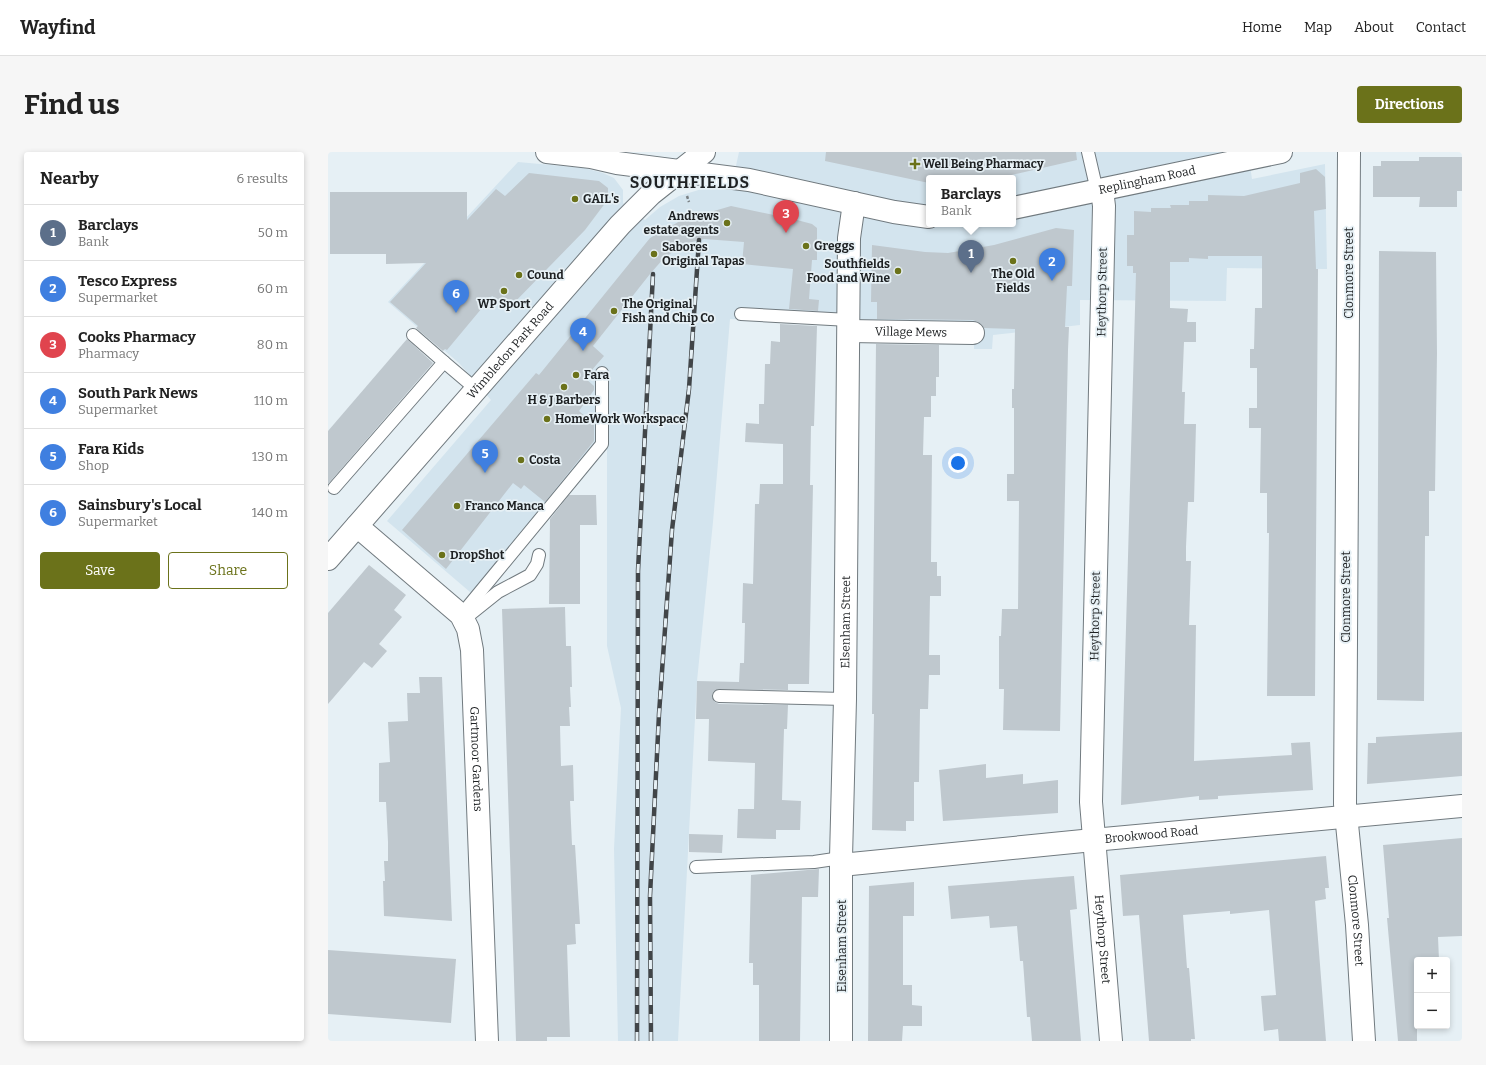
<!DOCTYPE html>
<html lang="en">
<head>
<meta charset="utf-8">
<style>
	:root { --surface:#fff; --page:#f6f6f6; --text:#222; --muted:#767676; --line:#e0e0e0; --accent:#6b721a }
	body { margin:0; font-family:Bitter,serif; background:var(--page); color:var(--text) }
	.controls { position:absolute; right:12px; bottom:12px; display:grid; overflow:hidden; border-radius:4px; box-shadow:0 2px 6px #0003 }
	.controls button { width:36px; height:36px; display:grid; place-items:center; padding:0; border:0; border-bottom:1px solid var(--line); background:var(--surface); color:var(--text); font:20px sans-serif }
	.you { position:absolute; left:630px; top:311px; width:14px; height:14px; margin:-10px; border:3px solid #fff; border-radius:50%; background:#1a73e8; box-shadow:0 0 0 6px #1a73e833 }
	.badge { display:grid; place-items:center; width:26px; height:26px; border-radius:50%; background:var(--accent); color:#fff; font-size:13px; font-weight:700 }
	.pin { position:absolute; translate:-50% -33px; filter:drop-shadow(0 1px 2px #0008) }
	.pin::after { content:''; position:absolute; top:21px; width:14px; height:12px; background:inherit; clip-path:polygon(0 0,100% 0,50% 100%) }
	.popup { position:absolute; left:598px; top:23px; width:90px; height:52px; box-sizing:border-box; display:grid; place-content:center; border-radius:4px; background:var(--surface); filter:drop-shadow(0 1px 3px #0005); font-size:13px; white-space:nowrap; color:var(--muted) }
	.popup b { font-size:15px; color:var(--text) }
	.popup::after { content:''; position:absolute; left:50%; top:100%; margin-left:-8px; border:8px solid transparent; border-top-color:var(--surface) }
	.list { margin:0; padding:0; list-style:none }
	h2 { display:flex; justify-content:space-between; align-items:center; height:52px; margin:0; padding:0 16px; font-size:17px }
	h2 small { font-size:13px; font-weight:400; color:var(--muted) }
	.list li { display:grid; grid-template-columns:26px 1fr auto; gap:12px; align-items:center; box-sizing:border-box; height:56px; padding:0 16px; border-top:1px solid var(--line) }
	.list b { display:block; font-size:15px; white-space:nowrap }
	.list p { margin:0; font-size:13px; white-space:nowrap; color:var(--muted) }
	.list em { font-size:13px; font-style:normal; color:var(--muted) }
	.actions { display:flex; gap:8px; padding:12px 16px }
	.actions a { flex:1; padding:9px 0; border:1px solid var(--accent); border-radius:4px; text-align:center; font-size:14px; color:var(--accent) }
	.actions .main { background:var(--accent); color:#fff }
	.map { position:relative; flex:none; width:1134px; height:889px; overflow:hidden; border-radius:4px }
	header { display:flex; align-items:center; gap:24px; box-sizing:border-box; height:56px; padding:0 20px; background:var(--surface); border-bottom:1px solid var(--line) }
	header strong { font-size:19px }
	nav { display:flex; gap:22px; margin-inline-start:auto; font-size:14px }
	.intro { display:flex; align-items:center; justify-content:space-between; box-sizing:border-box; height:96px; padding:0 24px }
	h1 { margin:0; font-size:28px }
	.button { padding:10px 18px; border-radius:4px; background:var(--accent); color:#fff; font-size:14px; font-weight:700 }
	main { display:flex; gap:24px; padding:0 24px }
	aside { flex:1; background:var(--surface); border-radius:4px; box-shadow:0 2px 6px #0003 }
	.map>svg:first-child { display:block }
	.built { fill:#d3e4ee; fill-rule:evenodd }
	.building { fill:#bfc8ce }
	.lines { fill:none; stroke-linecap:round; stroke-linejoin:round }
	.lane-casing { stroke:#717a7f; stroke-width:14 }
	.street-casing { stroke:#717a7f; stroke-width:24 }
	.secondary-casing { stroke:#717a7f; stroke-width:24 }
	.path { stroke:#797f83; stroke-width:2.5; stroke-dasharray:3 2; stroke-linecap:butt }
	.lane { stroke:#fff; stroke-width:12 }
	.street { stroke:#fff; stroke-width:22 }
	.secondary { stroke:#fff; stroke-width:22 }
	.rail-casing { stroke:#414548; stroke-width:4.5 }
	.rail { stroke:#e6f0f5; stroke-width:3; stroke-dasharray:9; stroke-linecap:butt }
	.poi-dot { fill:#6b721a; stroke:#e6f0f5; stroke-width:1.5 }
	.labels { text-anchor:middle; stroke-width:3.5; stroke-linejoin:round; paint-order:stroke }
	.poi-label { font-size:12px; font-weight:bold; fill:#1e2123; stroke:#e6f0f5; text-anchor:start }
	.street-label { font-size:12px; fill:#1e2123; stroke:#e6f0f5 }
	.district-label { font-size:16px; font-weight:bold; letter-spacing:1px; fill:#1e2123; stroke:#e6f0f5 }
</style>
</head>
<body>
<header>
<strong>Wayfind</strong>
<nav><a>Home</a><a>Map</a><a>About</a><a>Contact</a></nav>
</header>
<div class="intro"><h1>Find us</h1><a class="button">Directions</a></div>
<main>
<aside>
<h2>Nearby<small>6 results</small></h2>
<ul class="list">
<li><span class="badge" style="background:#5c6f8a">1</span><div><b>Barclays</b><p>Bank</p></div><em>50 m</em></li>
<li><span class="badge" style="background:#3f7fe0">2</span><div><b>Tesco Express</b><p>Supermarket</p></div><em>60 m</em></li>
<li><span class="badge" style="background:#e0444e">3</span><div><b>Cooks Pharmacy</b><p>Pharmacy</p></div><em>80 m</em></li>
<li><span class="badge" style="background:#3f7fe0">4</span><div><b>South Park News</b><p>Supermarket</p></div><em>110 m</em></li>
<li><span class="badge" style="background:#3f7fe0">5</span><div><b>Fara Kids</b><p>Shop</p></div><em>130 m</em></li>
<li><span class="badge" style="background:#3f7fe0">6</span><div><b>Sainsbury's Local</b><p>Supermarket</p></div><em>140 m</em></li>
</ul>
<div class="actions"><a class="main">Save</a><a>Share</a></div>
</aside>
<div class="map">
<svg width="1134" height="889" viewBox="0 0 1134 889">
	<rect width="100%" height="100%" fill="#e6f0f5"/>
	<path class="built" d="M411 0H920L924 27 997 12 999 117 899 116 898 149 752 148V173L665 183 664 197H646V186L542 173 402 167 385 370 369 529 350 889H290L286 697 293 556 279 494V295L149 446 59 369 163 248 131 211 60 150 190 10 256 16 275 21 286 26 295 38V51L317 68 332 55 351 44 377 36H403ZM601 26H685V72H601Z"/>
	<g class="building">
		<polygon points="498,0 748,0 749,8 670,26 601,26 601,31 497,9"/>
		<polygon points="1091,5 1134,5 1134,39 1129,39 1129,55 1091,55 1092,45 1045,45 1045,14 1053,14 1053,9 1091,9"/>
		<polygon points="988,17 997,25 998,57 986,59 988,117 990,117 987,544 939,544 941,381 939,381 939,341 932,341 933,276 921,276 921,256 929,256 929,216 922,216 922,197 926,197 927,156 934,156 934,104 880,104 880,107 861,106 861,110 842,110 842,156 860,157 859,170 868,170 868,190 856,190 854,240 857,240 856,272 868,272 866,350 860,350 858,395 858,409 863,409 861,473 868,473 866,609 964,603 963,591 982,590 985,638 890,644 890,647 871,648 871,644 793,653 808,121 805,121 805,114 799,114 799,83 806,83 806,59 823,60 823,56 843,56 842,53 861,53 861,49 880,49 880,43 916,44 972,31 972,21"/>
		<polygon points="201,21 271,29 280,36 280,43 278,50 257,78 182,155 164,144 119,198 117,197 115,199 88,176 90,174 62,150 98,111 58,112 58,102 2,102 2,40 139,40 139,68 168,37 177,44"/>
		<polygon points="403,54 469,68 484,72 489,76 489,108 484,108 481,147 491,148 490,159 461,157 465,117 414,112 416,90 376,87 364,90 346,99 336,106 322,122 265,194 276,204 257,226 266,234 266,238 251,259 266,272 266,289 217,350 196,333 193,337 185,331 118,417 74,378 208,221 211,223 322,86 352,69"/>
		<polygon points="728,76 746,78 744,134 739,134 737,175 741,175 740,198 732,579 675,578 676,537 671,537 671,484 673,484 674,457 690,457 691,349 679,349 679,322 686,322 686,256 684,256 684,237 686,237 687,177 656,176 652,171 645,168 549,167 549,150 543,150 544,93 597,100 620,101 666,93"/>
		<polygon points="1051,99 1108,100 1109,201 1107,339 1101,339 1101,384 1097,384 1096,549 1049,548"/>
		<polygon points="452,172 489,174 486,274 483,274 482,333 485,333 481,532 460,532 460,538 391,537 385,540 384,544 387,550 391,552 460,553 459,577 456,577 454,648 473,649 472,678 448,678 448,687 409,686 410,657 426,657 427,611 380,609 381,567 368,567 369,529 411,530 412,511 416,511 417,471 414,471 415,431 425,432 427,352 431,352 432,332 455,332 455,292 417,290 418,271 431,272 431,252 436,252 437,212 442,212 443,189 452,190"/>
		<polygon points="79,187 105,211 0,332 0,279"/>
		<polygon points="548,192 611,193 611,225 608,225 608,244 603,244 603,265 596,265 595,303 604,303 603,410 609,410 609,424 613,424 613,444 602,444 601,503 612,503 612,523 601,523 600,557 592,557 591,630 586,630 586,669 578,669 578,679 544,678 546,562 544,562"/>
		<polygon points="241,343 268,343 269,373 252,373 252,452 221,452 222,367"/>
		<polygon points="41,413 78,443 66,458 74,465 51,492 59,499 44,516 36,510 0,552 0,461"/>
		<polygon points="237,455 238,494 243,494 244,535 242,535 243,555 241,555 242,574 232,574 233,614 245,613 246,649 242,649 244,693 247,693 252,772 247,772 248,792 239,793 242,885 219,885 219,889 188,889 174,457"/>
		<polygon points="91,525 114,525 124,769 56,764 55,729 57,729 56,709 60,709 60,690 58,650 51,650 51,611 62,610 60,570 80,569 79,541 92,541"/>
		<polygon points="1134,580 1134,624 1039,632 1040,591 1048,591 1048,585"/>
		<polygon points="658,612 658,626 695,622 695,632 730,628 730,661 615,669 611,618"/>
		<polygon points="361,682 395,683 394,701 361,700"/>
		<polygon points="1134,686 1134,784 1110,785 1111,808 1089,808 1089,889 1070,889 1059,766 1061,766 1055,693"/>
		<polygon points="998,704 1001,736 997,736 998,747 987,749 998,889 951,889 950,877 936,879 933,844 948,843 941,758 902,762 902,759 855,763 859,816 861,816 867,887 863,887 863,889 821,889 811,763 795,764 792,723"/>
		<polygon points="491,717 490,745 474,745 472,889 431,889 431,833 425,833 425,811 421,811 423,723"/>
		<polygon points="746,724 749,757 742,758 753,889 704,889 702,865 699,865 695,809 692,809 689,774 662,776 661,764 623,767 620,734"/>
		<polygon points="586,730 586,764 575,764 575,833 584,833 584,853 594,854 594,874 575,874 574,889 540,889 541,734"/>
		<polygon points="0,798 128,807 123,871 0,862"/>
	</g>
	<g class="lines">
		<g class="lane-casing">
			<g id="lane">
				<polyline points="760,0 769,39"/>
				<polyline points="413,162 521,168"/>
				<polyline points="85,183 116,210"/>
				<polyline points="6,336 116,210 149,238"/>
				<polyline points="133,463 274,292 274,221"/>
				<polyline points="135,468 170,440 202,423 209,412 211,403"/>
				<polyline points="391,544 517,547"/>
				<polyline points="368,715 486,710 513,706"/>
			</g>
		</g>
		<g class="street-casing">
			<g id="street">
				<path id="s1" d="M1021 0 1017 652 1029 773 1036 889"/>
				<path id="s2" d="M774 38 776 54 763 650 783 889"/>
				<path id="s3" d="M521 179 645 181"/>
				<path id="s4" d="M29 374 133 463 140 477 144 498 159 889"/>
				<path id="s5" d="M513 713 765 688 1134 654"/>
				<path id="s6" d="M513 889V706L517 547 521 86 526 51"/>
			</g>
		</g>
		<g class="secondary-casing">
			<g id="secondary">
				<polyline points="219,0 263,5 289,11 421,28 566,60 601,65"/>
				<path id="s7" d="M685 56 953 0"/>
				<path id="s8" d="M0 407 292 73 323 42 376 0"/>
			</g>
		</g>
		<polyline class="path" points="359,44 361,50"/>
		<use href="#lane" class="lane"/>
		<use href="#street" class="street"/>
		<use href="#secondary" class="secondary"/>
		<g class="rail-casing">
			<g id="rail">
				<polyline points="309,889 310,419 325,122"/>
				<polyline points="323,889 322,744 331,562 344,378 361,237 371,88"/>
			</g>
		</g>
		<use href="#rail" class="rail"/>
	</g>
	<g class="poi-dot">
		<path d="M585 6h4v4h4v4h-4v4h-4v-4h-4v-4h4z"/>
		<circle cx="247" cy="47" r="4"/>
		<circle cx="399" cy="71" r="4"/>
		<circle cx="478" cy="94" r="4"/>
		<circle cx="326" cy="102" r="4"/>
		<circle cx="685" cy="109" r="4"/>
		<circle cx="570" cy="119" r="4"/>
		<circle cx="191" cy="123" r="4"/>
		<circle cx="176" cy="139" r="4"/>
		<circle cx="286" cy="159" r="4"/>
		<circle cx="248" cy="223" r="4"/>
		<circle cx="236" cy="235" r="4"/>
		<circle cx="219" cy="267" r="4"/>
		<circle cx="193" cy="308" r="4"/>
		<circle cx="129" cy="354" r="4"/>
		<circle cx="114" cy="403" r="4"/>
	</g>
	<g class="labels">
		<g class="poi-label">
			<text x="595" y="16">Well Being Pharmacy</text>
			<text x="255" y="51">GAIL's</text>
			<text x="391" y="68" text-anchor="end">Andrews<tspan x="391" dy="14">estate agents</tspan></text>
			<text x="486" y="98">Greggs</text>
			<text x="334" y="99">Sabores<tspan x="334" dy="14">Original Tapas</tspan></text>
			<text x="562" y="116" text-anchor="end">Southfields<tspan x="562" dy="14">Food and Wine</tspan></text>
			<text x="685" y="126" text-anchor="middle">The Old<tspan x="685" dy="14">Fields</tspan></text>
			<text x="199" y="127">Cound</text>
			<text x="176" y="156" text-anchor="middle">WP Sport</text>
			<text x="294" y="156">The Original<tspan x="294" dy="14">Fish and Chip Co</tspan></text>
			<text x="256" y="227">Fara</text>
			<text x="236" y="252" text-anchor="middle">H &amp; J Barbers</text>
			<text x="227" y="271">HomeWork Workspace</text>
			<text x="201" y="312">Costa</text>
			<text x="137" y="358">Franco Manca</text>
			<text x="122" y="407">DropShot</text>
		</g>
		<g class="street-label">
			<text dy="4" stroke="none"><textPath href="#s7" startOffset="137">Replingham Road</textPath></text>
			<text transform="translate(1021 121) rotate(-90)" y="4">Clonmore Street</text>
			<text transform="translate(774 140) rotate(-89)" y="4">Heythorp Street</text>
			<text dy="4" stroke="none"><textPath href="#s3" startOffset="62">Village Mews</textPath></text>
			<text dy="4" stroke="none"><textPath href="#s8" startOffset="277">Wimbledon Park Road</textPath></text>
			<text transform="translate(1018 445) rotate(-90)" y="4">Clonmore Street</text>
			<text transform="translate(767 464) rotate(-89)" y="4">Heythorp Street</text>
			<text dy="4" stroke="none"><textPath href="#s6" startOffset="419">Elsenham Street</textPath></text>
			<text dy="4" stroke="none"><textPath href="#s4" startOffset="283">Gartmoor Gardens</textPath></text>
			<text dy="4" stroke="none"><textPath href="#s5" startOffset="312">Brookwood Road</textPath></text>
			<text dy="4" stroke="none"><textPath href="#s1" startOffset="769">Clonmore Street</textPath></text>
			<text dy="4" stroke="none"><textPath href="#s2" startOffset="750">Heythorp Street</textPath></text>
			<text transform="translate(514 794) rotate(-90)" y="4">Elsenham Street</text>
		</g>
		<g class="district-label">
			<text x="362" y="36">SOUTHFIELDS</text>
		</g>
	</g>
</svg>
<div class="controls">
<button>+</button>
<button>−</button>
</div>
<div class="you"></div>
<div class="pin badge" style="left:643px;top:121px;background:#5c6f8a">1</div>
<div class="popup"><b>Barclays</b>Bank</div>
<div class="pin badge" style="left:724px;top:129px;background:#3f7fe0">2</div>
<div class="pin badge" style="left:458px;top:81px;background:#e0444e">3</div>
<div class="pin badge" style="left:255px;top:199px;background:#3f7fe0">4</div>
<div class="pin badge" style="left:157px;top:321px;background:#3f7fe0">5</div>
<div class="pin badge" style="left:128px;top:161px;background:#3f7fe0">6</div>
</div>
</main>
</body>
</html>
